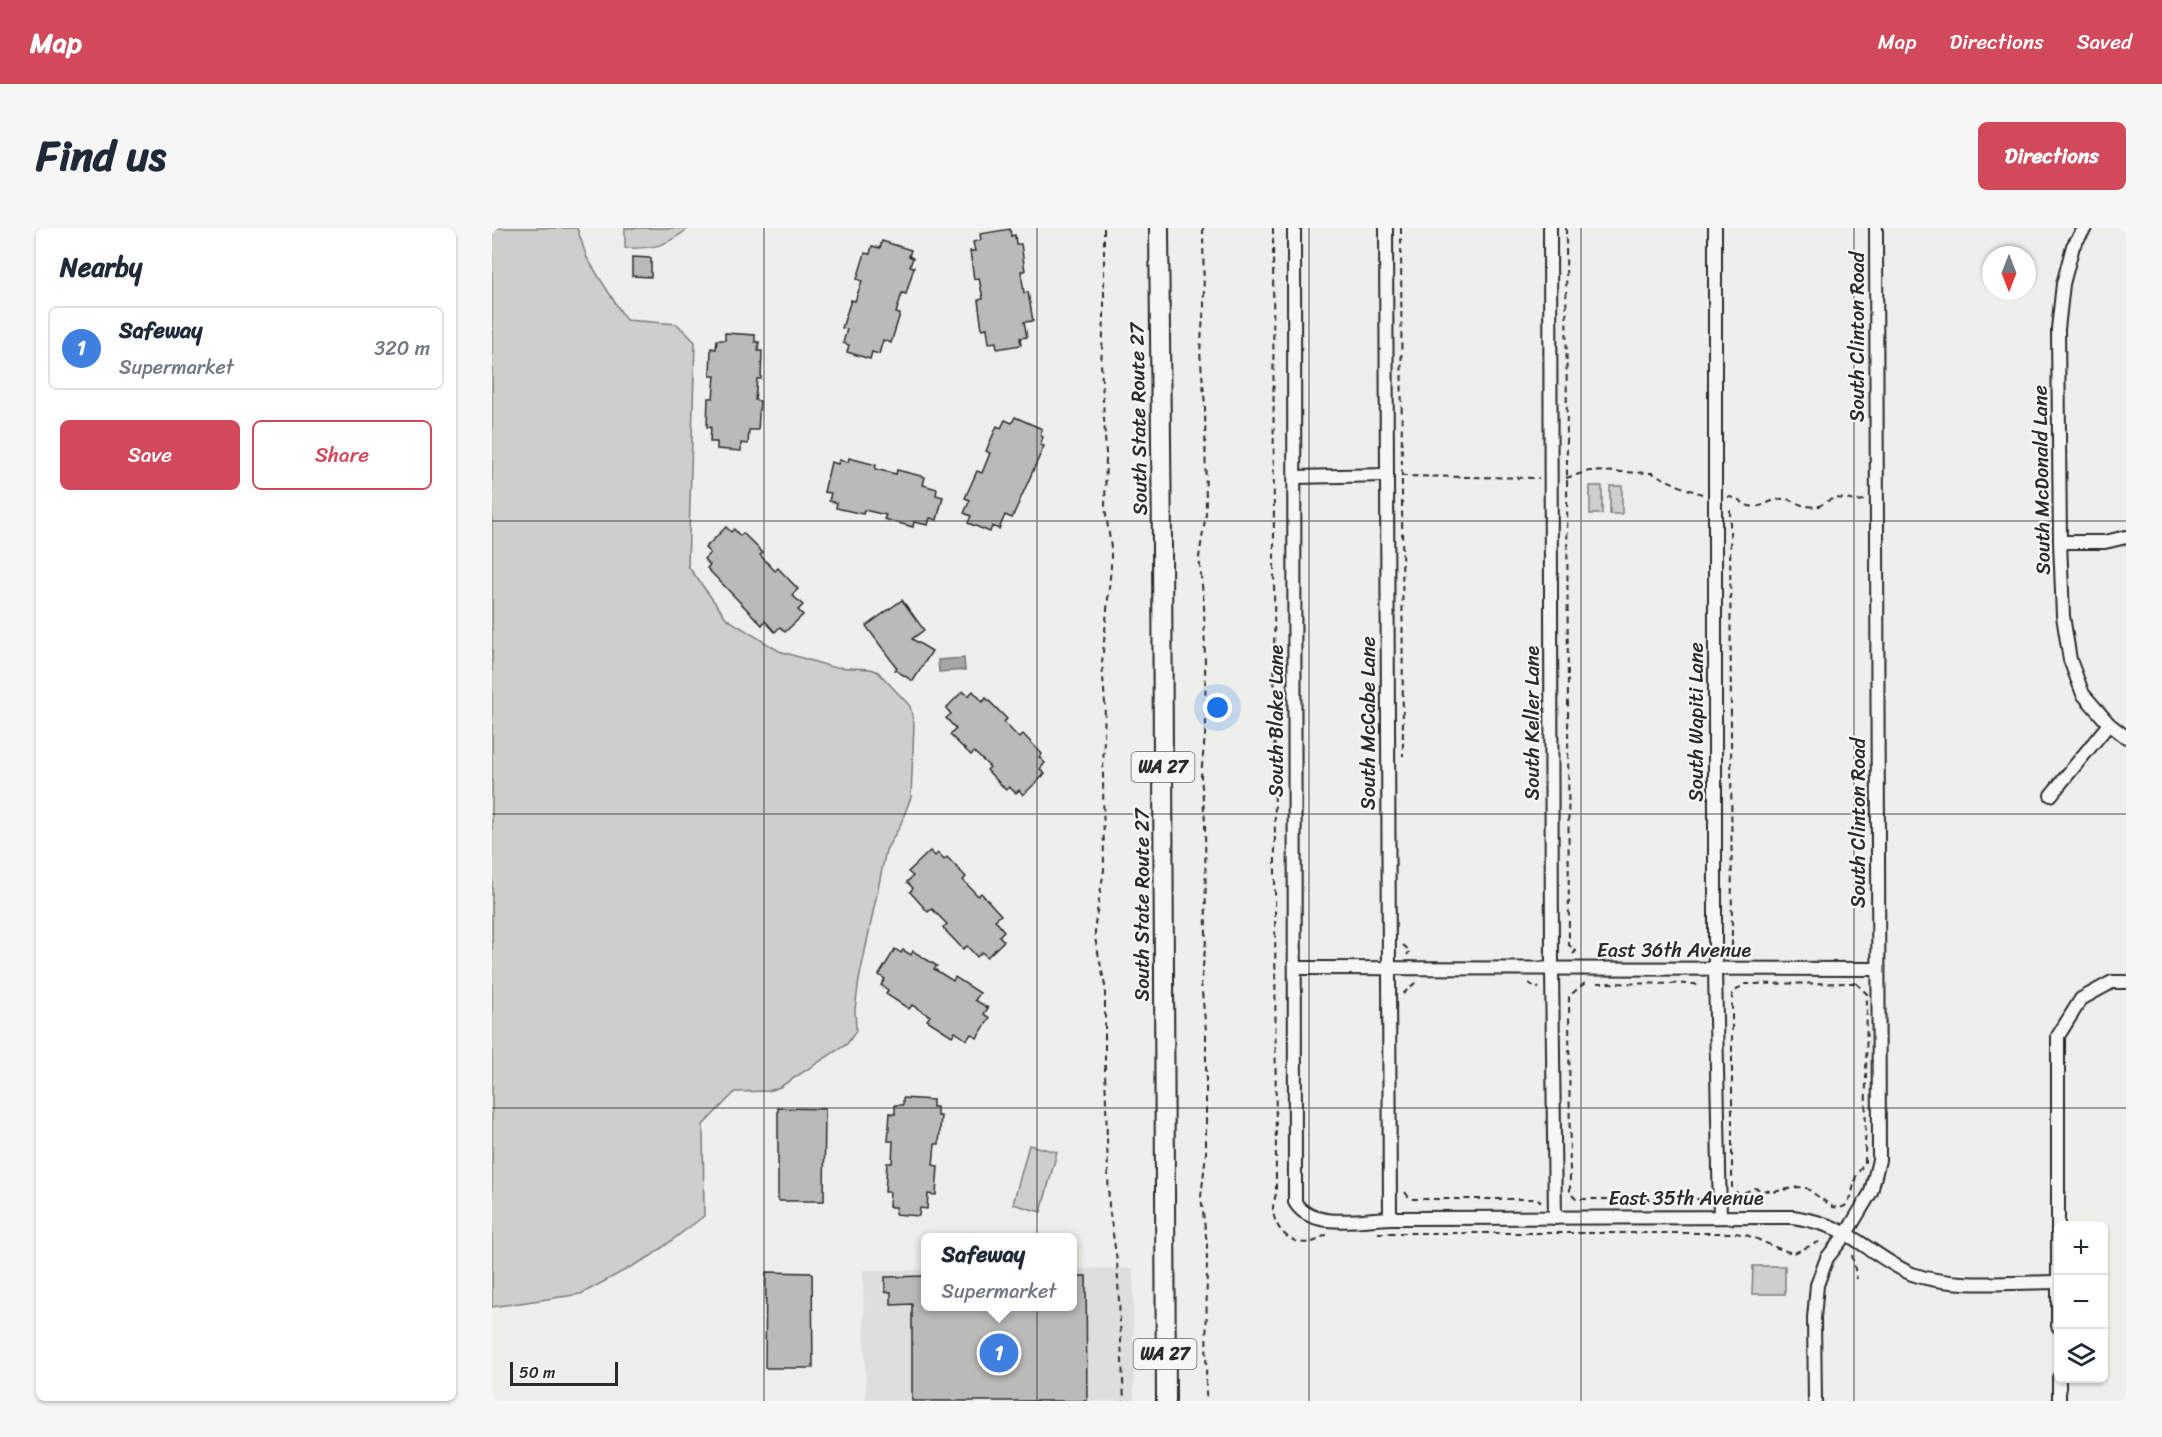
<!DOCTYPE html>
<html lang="en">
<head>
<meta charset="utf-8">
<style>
	:root { --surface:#fff; --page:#f6f6f7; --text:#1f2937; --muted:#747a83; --line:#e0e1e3; --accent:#d1495b }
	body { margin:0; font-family:Sriracha,sans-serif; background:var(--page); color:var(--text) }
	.controls { position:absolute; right:18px; bottom:18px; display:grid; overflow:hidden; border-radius:9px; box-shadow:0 2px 4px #0004 }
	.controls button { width:54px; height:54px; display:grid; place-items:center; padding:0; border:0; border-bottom:2px solid var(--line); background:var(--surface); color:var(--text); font:30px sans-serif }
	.compass { position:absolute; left:1490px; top:18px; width:54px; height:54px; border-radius:50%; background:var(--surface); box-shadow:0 2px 4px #0004; rotate:180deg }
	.scale { position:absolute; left:18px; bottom:15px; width:108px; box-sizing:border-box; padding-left:6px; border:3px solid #2b2b2b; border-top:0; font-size:16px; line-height:21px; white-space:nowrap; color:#2b2b2b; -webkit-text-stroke:4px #f6f6f2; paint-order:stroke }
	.you { position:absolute; left:726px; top:480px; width:21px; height:21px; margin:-15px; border:4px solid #fff; border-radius:50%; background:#1a73e8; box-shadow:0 0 0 9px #1a73e833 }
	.badge { display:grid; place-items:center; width:39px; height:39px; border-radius:50%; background:var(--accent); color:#fff; font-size:20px; font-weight:700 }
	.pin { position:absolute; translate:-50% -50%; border:3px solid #fff; box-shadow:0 2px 6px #0006 }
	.popup { position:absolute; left:429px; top:1005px; width:156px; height:78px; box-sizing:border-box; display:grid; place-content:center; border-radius:9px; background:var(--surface); filter:drop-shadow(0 2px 4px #0005); font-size:20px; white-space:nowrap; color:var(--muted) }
	.popup b { font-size:22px; color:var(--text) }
	.popup::after { content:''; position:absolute; left:50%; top:100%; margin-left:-12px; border:12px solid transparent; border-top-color:var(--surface) }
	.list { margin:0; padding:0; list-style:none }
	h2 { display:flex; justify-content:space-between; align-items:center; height:78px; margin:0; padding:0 24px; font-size:26px }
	h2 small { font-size:20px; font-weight:400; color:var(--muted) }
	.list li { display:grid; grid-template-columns:39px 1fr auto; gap:18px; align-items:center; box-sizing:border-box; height:84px; margin:0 12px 12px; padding:0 12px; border:2px solid var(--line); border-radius:9px }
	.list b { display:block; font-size:22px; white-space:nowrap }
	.list p { margin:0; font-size:20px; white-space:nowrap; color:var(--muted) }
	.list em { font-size:20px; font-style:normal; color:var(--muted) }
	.actions { display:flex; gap:12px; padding:18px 24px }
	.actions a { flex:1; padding:14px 0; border:2px solid var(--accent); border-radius:9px; text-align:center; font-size:21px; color:var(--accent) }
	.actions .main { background:var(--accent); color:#fff }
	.icon { flex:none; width:33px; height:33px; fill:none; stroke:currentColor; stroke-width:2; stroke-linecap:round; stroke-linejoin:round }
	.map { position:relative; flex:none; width:1634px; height:1173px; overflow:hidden; border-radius:9px }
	header { display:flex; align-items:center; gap:36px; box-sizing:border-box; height:84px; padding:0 30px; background:var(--accent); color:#fff }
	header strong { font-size:28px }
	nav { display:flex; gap:33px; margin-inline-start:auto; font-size:21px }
	.intro { display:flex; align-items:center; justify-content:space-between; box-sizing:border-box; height:144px; padding:0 36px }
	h1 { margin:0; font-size:42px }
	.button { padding:15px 27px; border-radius:9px; background:var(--accent); color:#fff; font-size:21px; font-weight:700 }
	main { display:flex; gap:36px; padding:0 36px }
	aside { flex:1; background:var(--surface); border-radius:9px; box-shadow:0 2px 4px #0004 }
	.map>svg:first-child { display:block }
	.built { fill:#dededb }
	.green { fill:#cececa; stroke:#7c7c7a; stroke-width:1.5 }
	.water { fill:#a6a6a3; stroke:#757573; stroke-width:1.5 }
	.building { fill:#babab7; stroke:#2b2b2b; stroke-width:1.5 }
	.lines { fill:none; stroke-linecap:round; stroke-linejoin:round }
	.street-casing { stroke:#2b2b2b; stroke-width:16 }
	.primary-casing { stroke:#2b2b2b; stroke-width:22 }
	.path { stroke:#2b2b2b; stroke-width:2; stroke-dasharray:6 4.5; stroke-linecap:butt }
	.street { stroke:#f6f6f2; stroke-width:12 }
	.primary { stroke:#f6f6f2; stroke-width:18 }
	.grid { fill:none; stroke:#2b2b2b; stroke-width:1.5; stroke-opacity:0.55 }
	.labels { text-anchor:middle; stroke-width:4.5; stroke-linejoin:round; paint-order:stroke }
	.shield { fill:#f6f6f2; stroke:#686867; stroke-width:1.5 }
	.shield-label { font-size:18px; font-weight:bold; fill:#2b2b2b }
	.street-label { font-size:20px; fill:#2b2b2b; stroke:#f6f6f2 }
</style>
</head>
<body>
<header>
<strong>Map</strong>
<nav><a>Map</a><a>Directions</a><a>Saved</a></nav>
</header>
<div class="intro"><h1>Find us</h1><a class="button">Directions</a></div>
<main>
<aside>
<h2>Nearby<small></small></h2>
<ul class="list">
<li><span class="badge" style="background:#3f7fe0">1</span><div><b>Safeway</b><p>Supermarket</p></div><em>320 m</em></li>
</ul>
<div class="actions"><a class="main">Save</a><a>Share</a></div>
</aside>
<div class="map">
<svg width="1634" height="1173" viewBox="0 0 1634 1173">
	<rect width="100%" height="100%" fill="#eeeeea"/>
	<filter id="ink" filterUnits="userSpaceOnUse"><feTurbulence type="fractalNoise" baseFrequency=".0167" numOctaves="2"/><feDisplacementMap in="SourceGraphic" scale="12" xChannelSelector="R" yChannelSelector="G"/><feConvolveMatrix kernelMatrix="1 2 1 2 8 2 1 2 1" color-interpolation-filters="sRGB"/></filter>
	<g filter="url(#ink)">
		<polygon class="built" points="641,1040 642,1173 374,1173 371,1042 433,1042 434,1078 580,1078 581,1041"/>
		<g class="green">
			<polygon points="0,0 85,0 95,30 134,92 185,96 203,114 196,338 235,391 287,423 340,439 379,441 386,444 418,478 422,496 419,569 408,598 394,622 367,752 363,781 364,803 355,816 288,859 276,863 243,864 211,897 212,988 159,1028 89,1066 0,1079"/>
			<path d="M133 0H197C174 18 162 21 133 20Z"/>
			<rect x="1098" y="258" width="12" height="28"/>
			<rect x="1118" y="258" width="12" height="28"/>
			<polygon points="537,917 565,924 549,984 521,976"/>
			<polygon points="1261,1038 1293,1038 1293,1066 1260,1066"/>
		</g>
		<polygon class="water" points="472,430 473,442 447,444 446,432"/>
		<g class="building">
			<polygon points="518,1 519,8 523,7 524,16 529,16 533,43 529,43 532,65 536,64 541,93 532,94 535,109 528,110 529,117 505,121 504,114 497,115 495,100 490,101 486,72 491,71 487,50 482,51 478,23 483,23 481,14 489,12 488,6"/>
			<polygon points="390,13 419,22 417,28 421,30 418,38 422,39 414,66 410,65 404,85 408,86 399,115 391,112 387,126 380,124 378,131 355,124 357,117 351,115 355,101 350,100 359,72 363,73 370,53 365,51 373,25 378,26 380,18 388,20"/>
			<polygon points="140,29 159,30 159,49 140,48"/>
			<polygon points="233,105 263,107 263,114 267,114 266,123 270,123 269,151 265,151 263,172 268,173 266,202 257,202 256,216 249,215 249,223 225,221 225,214 218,214 219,199 215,199 216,170 221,170 223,148 218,148 219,120 224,121 225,112 233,112"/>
			<polygon points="523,189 550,201 548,207 551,209 548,217 552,218 520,290 513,287 507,301 500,298 498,304 476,295 479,288 472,285 478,272 473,270 485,243 490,245 498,225 494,223 505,198 509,200 513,192 520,195"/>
			<polygon points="357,230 384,237 383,241 404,246 405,242 433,249 431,257 445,261 444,267 451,269 445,292 438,290 436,297 422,294 421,299 392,291 394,287 372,282 371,286 344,280 345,275 337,273 339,265 332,264 339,234 346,236 347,232 356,234"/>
			<polygon points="234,299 239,304 242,301 248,308 251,305 271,325 268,327 283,343 286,340 306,361 300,367 311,377 306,382 311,387 293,404 288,399 283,404 273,393 270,397 215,340 218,337 212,331 218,325 213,320"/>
			<polygon points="410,372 432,402 420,411 440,423 421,453 403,442 405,440 374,398"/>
			<polygon points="471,463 476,468 481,463 491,474 494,470 515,491 512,494 527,510 531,506 550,526 547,529 553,535 548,541 553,546 531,567 527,562 524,565 517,559 514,562 495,542 498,539 482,524 479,527 458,507 464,501 454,490 459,486 454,480"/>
			<polygon points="438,623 443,628 446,625 452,632 455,629 474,649 471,652 486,668 489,665 509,687 503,692 512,703 507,708 512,713 495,729 490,724 485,729 475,718 471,721 451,700 455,696 440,681 436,684 418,664 421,660 415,654 421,648 416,644"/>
			<polygon points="403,721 409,725 411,722 419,727 421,723 445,738 442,741 461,753 463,749 488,765 483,772 496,780 492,786 498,790 485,810 479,806 475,812 463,804 460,808 435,792 438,788 420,777 417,781 394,766 396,762 389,757 393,751 387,747"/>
			<polygon points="411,870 441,872 441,879 445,879 445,888 449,888 447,916 443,916 441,937 446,938 444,967 436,966 435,981 428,980 427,988 403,986 404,979 397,979 398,964 393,964 395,935 400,935 401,913 396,913 398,885 403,886 403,877 411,877"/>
			<polygon points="286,880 333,881 332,973 286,973"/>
			<polygon points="274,1044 320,1045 321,1140 273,1140"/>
			<polygon points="434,1048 434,1078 580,1078 580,1048 594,1048 595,1173 420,1173 420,1076 399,1077 399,1064 393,1064 393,1049"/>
		</g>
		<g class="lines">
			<g class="street-casing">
				<g id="street">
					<path d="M802 0 803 974C819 1002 869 991 898 990L1301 989C1320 992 1337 996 1354 1006 1376 1018 1396 1036 1420 1046 1462 1061 1522 1054 1566 1054"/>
					<polyline points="894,0 898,990"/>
					<polyline points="1058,0 1060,742 1063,990"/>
					<polyline points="1223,0 1223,742 1228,989"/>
					<polyline points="1593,0 1581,18 1571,56 1566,101 1568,314 1571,388 1578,432 1591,466 1617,496 1634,509"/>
					<polyline points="803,249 894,247"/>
					<polyline points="1568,314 1613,314 1634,309"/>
					<polyline points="1559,567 1617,496"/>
					<polyline points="804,740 1386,741"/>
					<polyline points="1566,1098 1566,808 1589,771 1620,754 1634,754"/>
					<polyline points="1567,1150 1567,1173"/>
					<polyline points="1323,1173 1322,1090 1325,1057 1335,1030 1354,1006 1379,964 1387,932 1384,0"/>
				</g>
			</g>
			<g class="primary-casing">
				<polyline id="primary" points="667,0 670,318 674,1173"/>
			</g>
			<g class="path">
				<polyline points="612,0 612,92 609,135 614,226 613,280 619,319 619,339 610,435 613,476 611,544 612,642 603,696 603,710 613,758 613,842 617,979 625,1033 632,1173"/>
				<polyline points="711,0 712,78 708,124 713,177 714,286 707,329 712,376 714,497 709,548 713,593 714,713 709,755 714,802 714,926 709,969 715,1016 714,1173"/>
				<path d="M781 0 784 966C783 970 781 976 781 980 781 1000 799 1019 820 1014 826 1013 831 1007 838 1006"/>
				<polyline points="909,0 911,528"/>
				<polyline points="1074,0 1077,717 1084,723 1080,727"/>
				<polyline points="909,248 1047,250"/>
				<polyline points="1074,250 1097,243 1160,245 1192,260 1210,266"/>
				<path d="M1236 269C1245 269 1250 275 1257 278 1270 281 1277 272 1288 271 1298 269 1305 277 1315 278 1328 281 1330 275 1340 271 1351 268 1361 275 1372 272"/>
				<polyline points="1238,282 1240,718 1245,724 1242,726"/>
				<polyline points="911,717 918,723 915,727"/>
				<polyline points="1037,755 1045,761 1047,759"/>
				<polyline points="1093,755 1077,768 1078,965 1084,971 1208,971"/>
				<polyline points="1105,755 1203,756 1208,760"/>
				<polygon points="1364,755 1375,766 1373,934 1364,948 1359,969 1353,978 1348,980 1341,979 1314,960 1306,959 1281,964 1262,960 1247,967 1240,959 1240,766 1252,756"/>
				<polyline points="911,766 924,754"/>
				<polyline points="913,964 918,971 1046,971 1049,974"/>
				<path d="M886 1005H1243C1263 1007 1281 1021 1302 1025L1329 1013"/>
				<polyline points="1360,1027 1365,1051"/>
			</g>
			<use href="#street" class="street"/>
			<use href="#primary" class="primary"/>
		</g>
	</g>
	<path class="grid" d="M272 0V1173M545 0V1173M817 0V1173M1089 0V1173M1362 0V1173M0 293H1634M0 586H1634M0 880H1634"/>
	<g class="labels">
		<g class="shield">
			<rect x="639.5" y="524" width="63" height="30" rx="4.5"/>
			<rect x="641.5" y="1111" width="63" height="30" rx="4.5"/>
		</g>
		<g class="shield-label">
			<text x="671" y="545">WA 27</text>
			<text x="673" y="1132">WA 27</text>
		</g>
		<g class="street-label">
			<text transform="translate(1365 109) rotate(-90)" y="7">South Clinton Road</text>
			<text transform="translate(646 191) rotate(-91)" y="7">South State Route 27</text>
			<text transform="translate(1549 252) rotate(-91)" y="7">South McDonald Lane</text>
			<text transform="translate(784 493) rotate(-90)" y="7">South Blake Lane</text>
			<text transform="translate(1204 494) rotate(-90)" y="7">South Wapiti Lane</text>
			<text transform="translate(876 495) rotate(-90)" y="7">South McCabe Lane</text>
			<text transform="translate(1040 495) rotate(-90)" y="7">South Keller Lane</text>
			<text transform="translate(1366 595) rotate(-90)" y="7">South Clinton Road</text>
			<text transform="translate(650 677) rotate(-90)" y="7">South State Route 27</text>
			<text x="1182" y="729">East 36th Avenue</text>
			<text x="1194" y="977">East 35th Avenue</text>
		</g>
	</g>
</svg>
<div class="controls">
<button>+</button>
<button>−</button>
<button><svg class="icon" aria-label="layers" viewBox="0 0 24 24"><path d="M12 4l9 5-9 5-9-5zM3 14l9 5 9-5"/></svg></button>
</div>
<svg class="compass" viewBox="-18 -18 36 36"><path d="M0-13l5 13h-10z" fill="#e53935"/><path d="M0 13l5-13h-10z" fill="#747a83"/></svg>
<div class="scale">50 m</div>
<div class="you"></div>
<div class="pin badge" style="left:507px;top:1125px;background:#3f7fe0">1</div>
<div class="popup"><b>Safeway</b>Supermarket</div>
</div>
</main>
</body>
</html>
